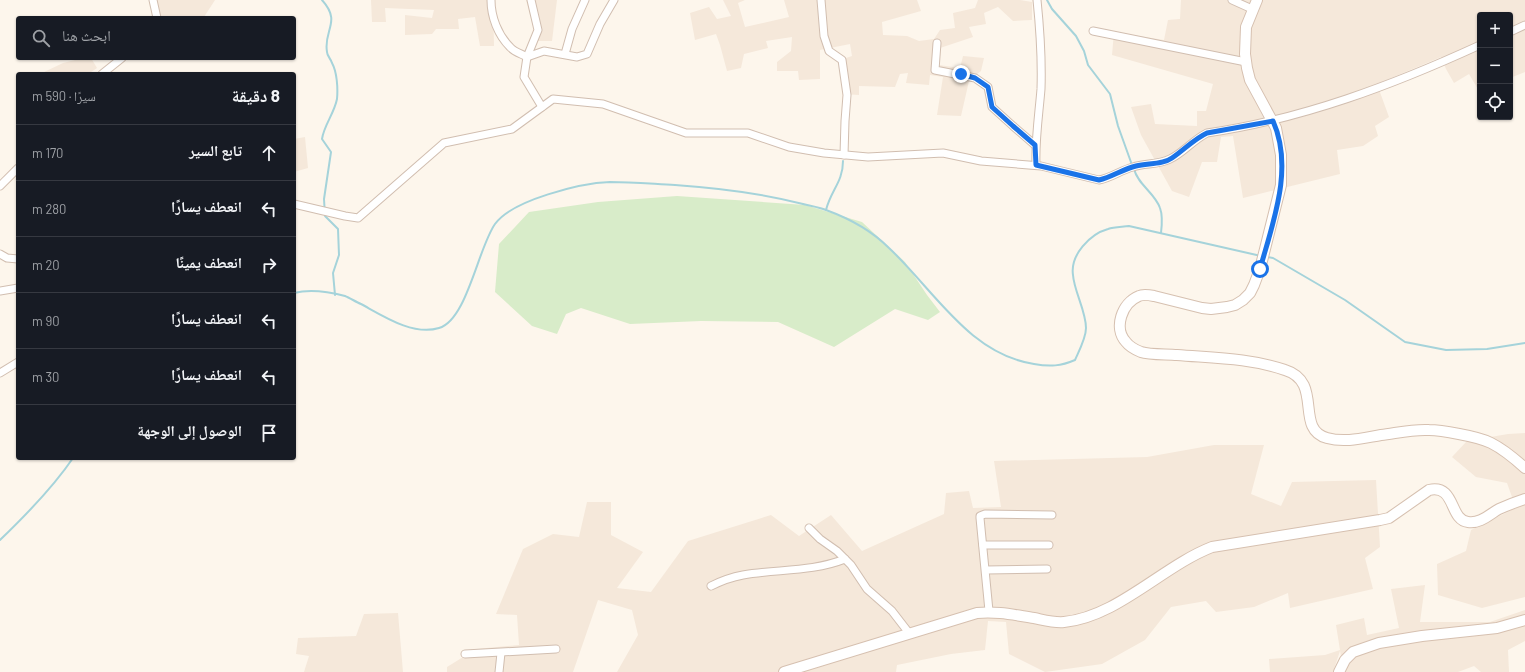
<!DOCTYPE html>
<html lang="ar">
<head>
<meta charset="utf-8">
<style>
	:root { --surface:#171b24; --page:#20242c; --text:#f1f3f6; --muted:#9ea1a6; --line:#363941 }
	body { margin:0; font-family:Barlow,"Noto Naskh Arabic",sans-serif; background:var(--page); color:var(--text); direction:rtl }
	.controls { position:absolute; right:12px; top:12px; display:grid; overflow:hidden; border-radius:4px; box-shadow:0 1px 3px #0004 }
	.controls button { width:36px; height:36px; display:grid; place-items:center; padding:0; border:0; border-bottom:1px solid var(--line); background:var(--surface); color:var(--text); font:20px sans-serif }
	.stop { position:absolute; width:12px; height:12px; margin:-9px; border:3px solid #1a73e8; border-radius:50%; background:#fff }
	.stop.end { background:#1a73e8; border-color:#fff; box-shadow:0 1px 4px #0008 }
	.list { margin:0; padding:0; list-style:none }
	h2 { display:flex; justify-content:space-between; align-items:center; height:52px; margin:0; padding:0 16px; font-size:17px }
	h2 small { font-size:13px; font-weight:400; color:var(--muted) }
	.list li { display:grid; grid-template-columns:26px 1fr auto; gap:12px; align-items:center; box-sizing:border-box; height:56px; padding:0 16px; border-top:1px solid var(--line) }
	.list b { display:block; font-size:15px; white-space:nowrap }
	.list em { font-size:13px; font-style:normal; color:var(--muted) }
	.icon { flex:none; width:22px; height:22px; fill:none; stroke:currentColor; stroke-width:2; stroke-linecap:round; stroke-linejoin:round }
	.map { position:relative; flex:none; width:1525px; height:672px; overflow:hidden; direction:ltr }
	.search { position:absolute; background:var(--surface); box-shadow:0 1px 3px #0004; left:16px; top:16px; width:280px; height:44px; display:flex; align-items:center; gap:10px; box-sizing:border-box; padding:0 14px; border-radius:4px; color:var(--muted); font-size:15px }
	.panel { position:absolute; background:var(--surface); box-shadow:0 1px 3px #0004; left:16px; top:72px; width:280px; height:388px; border-radius:4px; direction:rtl }
	.map>svg:first-child { display:block }
	.residential { fill:#f5e8da }
	.green { fill:#d8ecc9 }
	.lines { fill:none; stroke-linecap:round; stroke-linejoin:round }
	.stream { stroke:#a5d3da; stroke-width:2 }
	.street-casing { stroke:#d1beb0; stroke-width:9 }
	.secondary-casing { stroke:#d6c0b0; stroke-width:12 }
	.street { stroke:#fff; stroke-width:7 }
	.secondary { stroke:#fff; stroke-width:10 }
	.route { stroke:#1a73e8; stroke-width:5 }
</style>
</head>
<body>
<div class="map">
<svg width="1525" height="672" viewBox="0 0 1525 672">
	<rect width="100%" height="100%" fill="#fdf6ec"/>
	<g class="residential">
		<polygon points="152,0 215,0 204,17 202,18 160,18"/>
		<polygon points="371,0 493,0 494,46 480,46 475,17 458,19 459,29 436,29 432,34 405,35 405,15 432,18 434,10 385,8 386,22 372,22"/>
		<polygon points="526,0 557,0 552,41 537,41"/>
		<polygon points="723,0 745,0 738,3 745,27 789,17 784,0 917,0 921,11 882,22 883,35 907,36 919,41 934,39 940,30 955,28 953,13 975,8 978,0 1020,0 1032,2 1032,20 1013,21 998,7 984,13 986,24 969,27 973,37 940,48 939,65 960,68 963,56 984,58 981,71 969,81 961,116 937,115 943,77 930,75 929,85 906,83 908,73 900,74 895,87 859,86 859,95 843,94 843,59 852,56 850,44 820,50 820,79 799,80 798,71 777,71 777,62 791,51 792,37 766,41 768,48 744,54 741,68 727,71 720,45 716,34 695,40 690,13 709,7 717,19 731,16"/>
		<polygon points="1181,0 1525,0 1525,72 1510,78 1510,15 1480,15 1480,90 1479,91 1469,74 1454,83 1446,69 1441,57 1377,84 1389,117 1375,126 1378,136 1363,146 1337,150 1340,174 1243,198 1233,136 1221,137 1217,162 1202,162 1189,197 1172,191 1141,135 1131,107 1151,104 1155,124 1197,126 1197,111 1206,111 1213,84 1112,55 1114,32 1164,40 1168,20 1180,19"/>
		<polygon points="83,58 91,58 97,68 88,74 40,74 63,63"/>
		<polygon points="305,137 308,168 294,172 294,139"/>
		<polygon points="1525,433 1525,597 1482,608 1438,595 1437,564 1466,551 1471,530 1516,508 1507,483 1476,477 1452,457 1467,441 1508,434"/>
		<polygon points="1214,445 1264,445 1251,494 1281,506 1292,482 1376,480 1380,547 1365,558 1373,589 1290,608 1288,593 1254,607 1216,612 1206,601 1171,607 1145,640 1102,664 1045,672 1009,654 1006,622 988,621 985,650 951,654 897,665 896,672 617,672 638,635 632,610 598,600 573,672 447,672 447,667 476,649 519,645 517,615 496,614 523,549 553,534 579,537 587,502 611,502 611,535 643,552 617,588 651,592 688,541 771,515 799,536 831,515 862,551 944,514 946,493 969,491 973,508 1001,507 994,461 1147,457"/>
		<polygon points="1425,585 1420,622 1490,622 1525,610 1525,641 1508,650 1509,672 1481,672 1474,666 1458,672 1344,672 1340,651 1333,672 1270,672 1269,659 1325,655 1340,650 1336,625 1364,618 1367,635 1399,628 1391,589"/>
		<polygon points="398,613 403,672 304,672 309,656 296,654 298,638 356,636 364,614"/>
	</g>
	<polygon class="green" points="677,196 805,205 862,222 905,262 927,295 940,312 928,320 895,309 834,347 778,322 701,321 630,324 581,308 566,314 557,334 532,326 495,292 499,244 529,212 598,202"/>
	<g class="lines">
		<g class="stream">
			<path d="M322 0C342 22 323 30 327 52 327 56 331 59 332 63 337 72 338 88 337 99 334 114 324 125 322 139L331 152 324 199 325 216 338 229 339 255 333 273 335 295"/>
			<polyline points="1047,0 1052,9 1076,36 1084,51 1088,65 1110,94 1118,126 1132,165"/>
			<path d="M1134 169C1138 185 1155 193 1160 208 1163 216 1162 225 1161 233"/>
			<path d="M826 210C831 190 843 182 843 161"/>
			<polyline points="1267,257 1273,258 1345,300 1405,342 1446,350 1487,349 1525,343"/>
			<path d="M294 293C309 289 330 292 345 296 350 298 356 302 361 304 383 316 413 336 439 328 467 320 478 248 495 224 512 200 581 183 610 182 632 182 654 184 675 185 718 188 761 193 803 204 811 206 819 207 826 210 848 218 872 231 889 248 934 290 969 354 1034 364 1050 367 1061 366 1075 360 1079 351 1086 338 1086 328 1086 311 1074 291 1073 275 1070 255 1090 234 1108 229 1114 227 1122 227 1129 226L1261 256"/>
			<path d="M0 540C25 516 54 486 73 458"/>
		</g>
		<g class="street-casing">
			<g id="street">
				<polyline points="153,0 157,18"/>
				<path d="M491 0C491 17 498 35 510 47 514 52 522 54 527 57L544 51 577 57 587 54 600 24 614 0"/>
				<polyline points="531,0 538,30 527,57 524,77 542,107"/>
				<polyline points="821,0 824,36 829,51 842,60 847,95 845,121 844,155"/>
				<polyline points="1232,0 1252,9"/>
				<polyline points="1093,31 1246,62"/>
				<polyline points="1510,32 1525,25"/>
				<polyline points="937,43 935,70 975,78 988,87 992,107 1013,126 1035,145"/>
				<polyline points="565,54 572,29 585,0"/>
				<polyline points="102,74 122,58"/>
				<path d="M1036 165C1035 139 1039 114 1041 89 1042 59 1040 29 1037 0"/>
				<polyline points="0,186 18,168"/>
				<path d="M294 204 345 216 358 218 444 143 512 129 553 99 603 104 686 133H748L789 147 824 153 868 157 943 153 981 161 1041 166 1099 180C1111 178 1121 170 1133 167 1145 163 1158 165 1170 159 1183 153 1193 140 1207 133 1303 119 1393 85 1480 45"/>
				<polyline points="0,254 7,258 18,259"/>
				<polyline points="0,291 18,288"/>
				<polyline points="0,373 18,362"/>
				<polyline points="809,528 820,539 837,551 851,565 867,589 892,611 909,633"/>
				<polyline points="983,545 1049,545"/>
				<polyline points="986,570 1047,569"/>
				<path d="M711 586C721 581 732 577 743 575 778 569 812 572 845 559"/>
				<polyline points="989,611 980,518 980,516 985,514 1052,515"/>
				<polyline points="465,654 556,649"/>
				<polyline points="499,672 501,653"/>
			</g>
		</g>
		<g class="secondary-casing">
			<g id="secondary">
				<path d="M1257 0 1246 27 1245 54 1247 68 1250 80 1276 128 1281 155V185L1260 269 1254 285 1250 293 1243 300 1235 305 1227 307 1211 309 1202 308 1154 296C1149 295 1143 294 1139 296 1122 303 1113 328 1126 342 1129 346 1136 350 1141 352 1150 355 1167 354 1177 355 1213 358 1250 358 1285 370 1324 382 1294 429 1327 438 1345 443 1363 438 1381 435 1397 433 1413 429 1429 430 1439 430 1449 432 1459 434 1470 436 1481 438 1491 443 1503 449 1515 459 1525 468"/>
				<path d="M784 672 977 613C997 611 1014 615 1034 618 1044 620 1054 623 1064 622 1117 617 1163 566 1212 547L1380 520 1389 518 1429 490C1456 484 1449 520 1468 522 1480 524 1490 514 1499 509 1508 505 1516 502 1525 499"/>
				<polyline points="1339,672 1345,660 1353,652 1379,643 1422,636 1497,628 1525,620"/>
			</g>
		</g>
		<use href="#street" class="street"/>
		<use href="#secondary" class="secondary"/>
	</g>
	<g class="lines">
		<path class="route" d="M961 74 975 78 988 87 992 107 1013 126 1035 145 1036 165 1099 180C1112 177 1123 169 1136 166 1148 163 1162 165 1172 158 1184 150 1194 139 1207 133L1273 121C1294 168 1273 222 1260 269"/>
	</g>
</svg>
<div class="controls">
<button>+</button>
<button>−</button>
<button><svg class="icon" aria-label="locate" viewBox="0 0 24 24"><circle cx="12" cy="12" r="6"/><path d="M12 2v4M12 18v4M2 12h4M18 12h4"/></svg></button>
</div>
<div class="stop" style="left:1260px;top:269px"></div>
<div class="stop end" style="left:961px;top:74px"></div>
<div class="search"><svg class="icon" aria-label="search" viewBox="0 0 24 24"><circle cx="10" cy="10" r="6"/><path d="M15 15l6 6"/></svg>ابحث هنا</div>
<section class="panel">
<h2>8 دقيقة<small>سيرًا · 590 m</small></h2>
<ul class="list">
<li><svg class="icon" aria-label="ahead" viewBox="0 0 24 24"><path d="M12 20V5M6 11l6-6 6 6"/></svg><div><b>تابع السير</b></div><em>170 m</em></li>
<li><svg class="icon" aria-label="left" viewBox="0 0 24 24"><path d="M17 20v-9H6M10 6l-5 5 5 5"/></svg><div><b>انعطف يسارًا</b></div><em>280 m</em></li>
<li><svg class="icon" aria-label="right" viewBox="0 0 24 24"><path d="M7 20v-9h11M14 6l5 5-5 5"/></svg><div><b>انعطف يمينًا</b></div><em>20 m</em></li>
<li><svg class="icon" aria-label="left" viewBox="0 0 24 24"><path d="M17 20v-9H6M10 6l-5 5 5 5"/></svg><div><b>انعطف يسارًا</b></div><em>90 m</em></li>
<li><svg class="icon" aria-label="left" viewBox="0 0 24 24"><path d="M17 20v-9H6M10 6l-5 5 5 5"/></svg><div><b>انعطف يسارًا</b></div><em>30 m</em></li>
<li><svg class="icon" aria-label="arrive" viewBox="0 0 24 24"><path d="M6 21V4h12l-3 4 3 4H6"/></svg><div><b>الوصول إلى الوجهة</b></div></li>
</ul>
</section>
</div>
</body>
</html>
